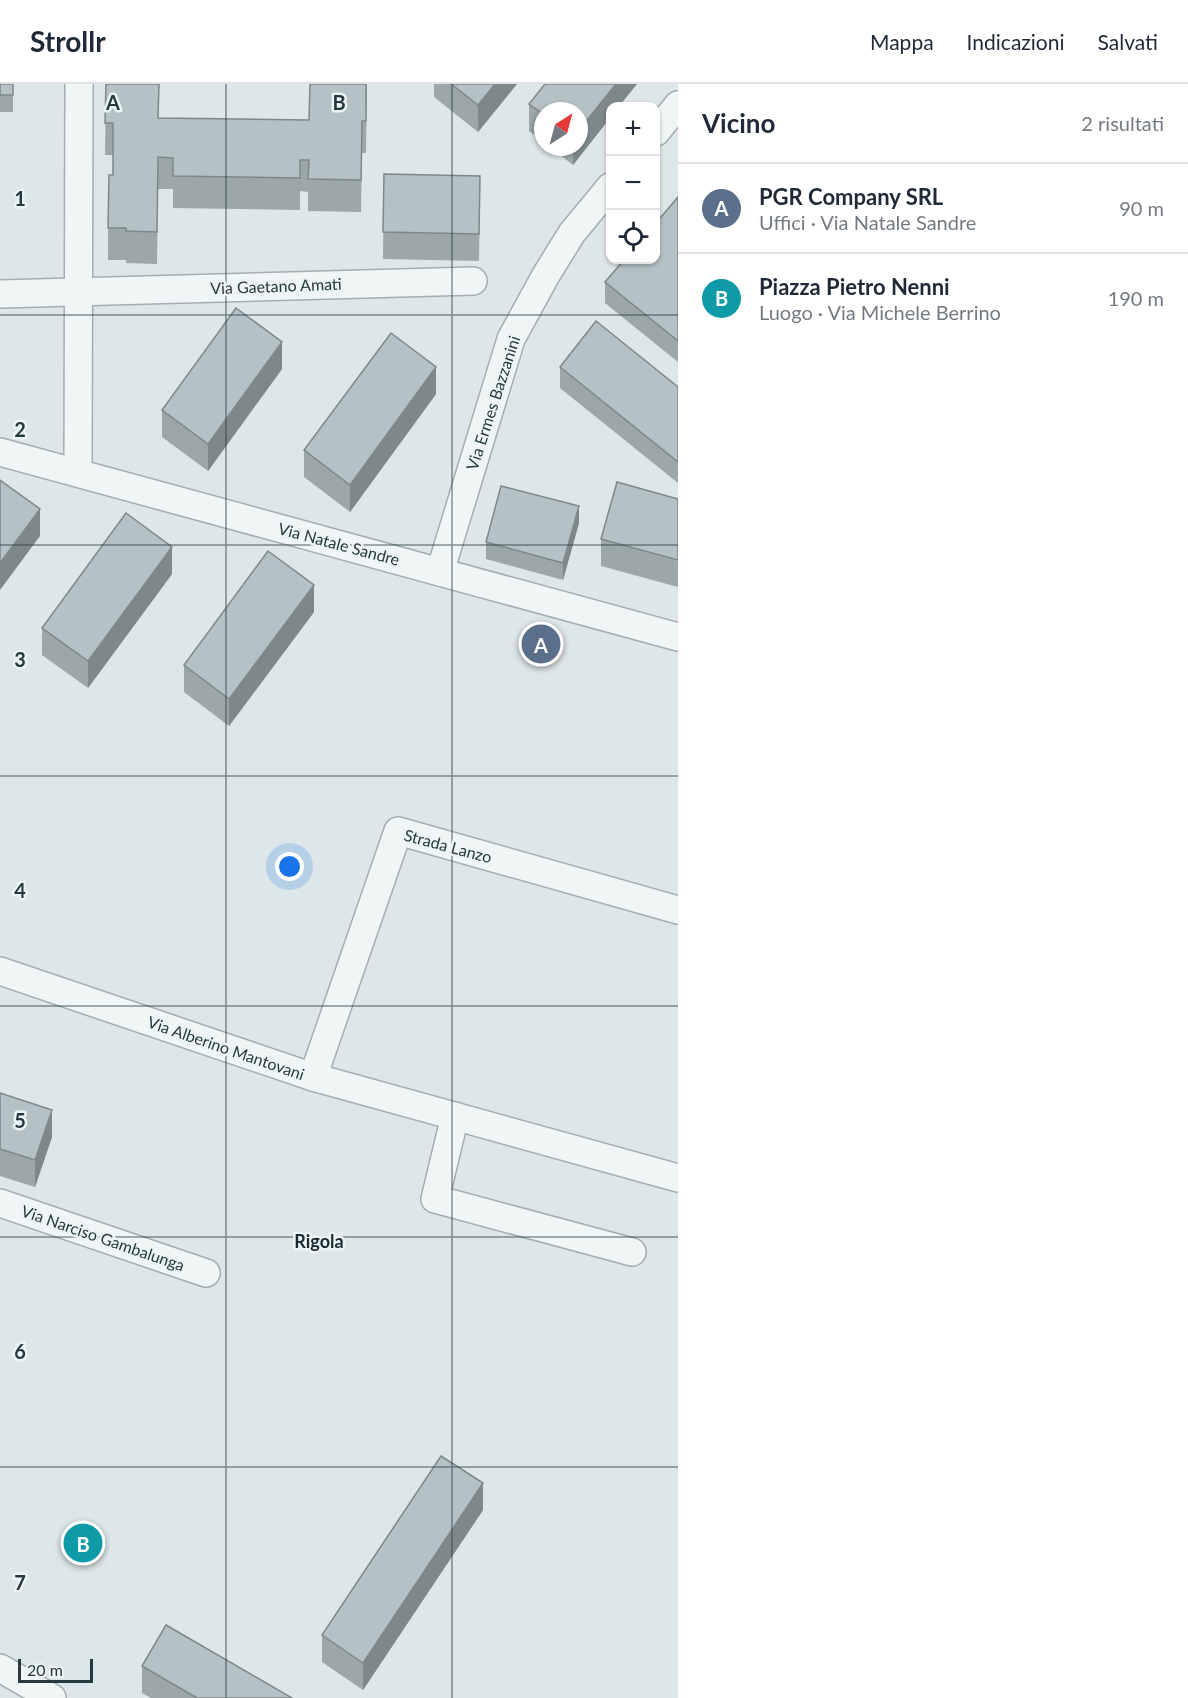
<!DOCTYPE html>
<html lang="it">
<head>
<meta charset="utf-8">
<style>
	:root { --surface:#fff; --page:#f6f6f7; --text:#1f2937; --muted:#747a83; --line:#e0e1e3; --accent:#d73896 }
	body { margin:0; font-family:Lato,sans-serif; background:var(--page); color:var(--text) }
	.controls { position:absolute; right:18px; top:18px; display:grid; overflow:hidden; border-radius:12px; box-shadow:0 2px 4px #0004 }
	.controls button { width:54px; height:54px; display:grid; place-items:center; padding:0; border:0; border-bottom:2px solid var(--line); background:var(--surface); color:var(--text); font:30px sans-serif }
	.compass { position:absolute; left:534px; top:18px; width:54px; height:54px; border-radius:50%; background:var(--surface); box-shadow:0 2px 4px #0004; rotate:36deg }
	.scale { position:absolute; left:18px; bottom:15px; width:75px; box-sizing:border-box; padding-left:6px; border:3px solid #253a3f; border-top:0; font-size:16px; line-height:21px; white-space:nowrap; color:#253a3f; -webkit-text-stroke:4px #ecf4f5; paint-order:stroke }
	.you { position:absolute; left:290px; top:783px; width:21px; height:21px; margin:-15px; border:4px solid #fff; border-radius:50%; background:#1a73e8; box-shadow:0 0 0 9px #1a73e833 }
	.badge { display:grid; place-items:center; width:39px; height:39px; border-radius:50%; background:var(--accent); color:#fff; font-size:20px; font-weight:700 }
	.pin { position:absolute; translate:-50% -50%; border:3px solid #fff; box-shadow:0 2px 6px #0006 }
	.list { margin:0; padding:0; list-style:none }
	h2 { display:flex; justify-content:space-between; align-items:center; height:78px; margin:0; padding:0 24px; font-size:26px }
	h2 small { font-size:20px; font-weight:400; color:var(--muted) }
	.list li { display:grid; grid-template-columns:39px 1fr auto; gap:18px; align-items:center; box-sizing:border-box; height:90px; padding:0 24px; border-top:2px solid var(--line) }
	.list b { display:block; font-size:22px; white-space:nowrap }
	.list p { margin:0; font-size:20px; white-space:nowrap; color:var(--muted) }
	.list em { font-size:20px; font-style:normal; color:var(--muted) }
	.icon { flex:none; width:33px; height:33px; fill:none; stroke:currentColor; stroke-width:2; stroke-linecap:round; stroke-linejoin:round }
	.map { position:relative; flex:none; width:678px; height:1614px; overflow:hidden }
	header { display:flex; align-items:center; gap:36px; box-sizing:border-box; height:84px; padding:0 30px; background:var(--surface); border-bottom:2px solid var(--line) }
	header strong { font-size:28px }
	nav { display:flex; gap:33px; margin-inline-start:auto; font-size:21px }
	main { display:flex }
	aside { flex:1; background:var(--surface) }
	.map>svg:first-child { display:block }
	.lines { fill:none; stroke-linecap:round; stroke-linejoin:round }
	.street-casing { stroke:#a2afb2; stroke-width:30 }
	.street { stroke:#f0f5f6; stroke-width:27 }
	.wall { fill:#9ba7a9 }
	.shaded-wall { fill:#7e888a }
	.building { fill:#b4c2c5; stroke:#7e888a; stroke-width:1.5 }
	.grid { fill:none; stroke:#253a3f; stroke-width:1.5; stroke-opacity:0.55 }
	.labels { text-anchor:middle; stroke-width:5; stroke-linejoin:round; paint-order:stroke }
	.street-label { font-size:16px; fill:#253a3f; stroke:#ecf4f5 }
	.neighbourhood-label { font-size:18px; font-weight:bold; fill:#182a30; stroke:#ecf4f5 }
	.grid-label { font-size:20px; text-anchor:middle; font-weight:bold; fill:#253a3f; stroke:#ecf4f5; stroke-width:5; stroke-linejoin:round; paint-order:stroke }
</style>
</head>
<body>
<header>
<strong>Strollr</strong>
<nav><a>Mappa</a><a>Indicazioni</a><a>Salvati</a></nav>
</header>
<main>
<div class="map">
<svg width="678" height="1614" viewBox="0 0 678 1614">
	<rect width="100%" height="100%" fill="#dde6e8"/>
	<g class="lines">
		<g class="street-casing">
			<g id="street">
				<polyline points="656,48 678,21"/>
				<polyline points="0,210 473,197"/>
				<polyline points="0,368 678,553"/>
				<polyline points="78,389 79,0"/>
				<polyline points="440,488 511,255 546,191 572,149 610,103"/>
				<polyline points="0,887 313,993 678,1094"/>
				<polyline points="313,993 398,747 678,826"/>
				<polyline points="455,1032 435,1115 632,1168"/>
				<polyline points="0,1119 206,1189"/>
				<polyline points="0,1584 52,1614"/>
			</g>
		</g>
		<use href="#street" class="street"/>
	</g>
	<g class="wall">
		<rect x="0" y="0" width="13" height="28"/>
		<polygon points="106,0 159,0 159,34 309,36 367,0 366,69 362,69 361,128 308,127 308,108 300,107 300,126 173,124 173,105 158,105 157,180 126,179 126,176 108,176 108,144 113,91 113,71 105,71"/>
		<polygon points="434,0 517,0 478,48 434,13"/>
		<polygon points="545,0 637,0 619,22 610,22 610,34 573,81 550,63 579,63 579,27 543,27 543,57 529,47 529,20"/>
		<polygon points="384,90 480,119 479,177 383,175"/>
		<polygon points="678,113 678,278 605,219 605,198"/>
		<polygon points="560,283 678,303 678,399 560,304"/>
		<polygon points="282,285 208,387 162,353 162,326"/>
		<polygon points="436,310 350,428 304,393 304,366"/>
		<polygon points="678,415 678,503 601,482 601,455"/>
		<polygon points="579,439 563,496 486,475 486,458"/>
		<polygon points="172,490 88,604 42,571 42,544"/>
		<polygon points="314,528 229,642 184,608 184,581"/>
		<polygon points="0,1009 52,1053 35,1103 0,1092"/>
		<polygon points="483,1426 363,1606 322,1578 322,1551"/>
		<polygon points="142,1582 292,1614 151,1614 142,1609"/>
	</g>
	<g class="shaded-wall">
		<polygon points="495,0 517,0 478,48 478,21"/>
		<polygon points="616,0 637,0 619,22 610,22 610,34 573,81 573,63 579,63 579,46"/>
		<polygon points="282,258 282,285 208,387 208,360"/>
		<polygon points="436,283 436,310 350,428 350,401"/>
		<polygon points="579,422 579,439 563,496 563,479"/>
		<polygon points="40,425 40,452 0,506 0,479"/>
		<polygon points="172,463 172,490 88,604 88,577"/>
		<polygon points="314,501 314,528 229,642 229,615"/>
		<polygon points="52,1026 52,1053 35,1103 35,1076"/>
		<polygon points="483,1399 483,1426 363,1606 363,1579"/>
	</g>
	<g class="building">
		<rect x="0" y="0" width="13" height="11"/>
		<polygon points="106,0 159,0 158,34 309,36 310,0 366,0 366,37 362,37 361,96 308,95 309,76 300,76 300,94 173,92 173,74 158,73 157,148 126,147 126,144 108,144 109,91 113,91 113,39 105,39"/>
		<polygon points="451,0 495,0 478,21"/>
		<polygon points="545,0 616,0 579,46 579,27 543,27 543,30 529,20"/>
		<polygon points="384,90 480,92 479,150 383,148"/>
		<polygon points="678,113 678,257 605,198 624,176 656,176 656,139"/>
		<polygon points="236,224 282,258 208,360 162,326"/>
		<polygon points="596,237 678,303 678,378 560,283"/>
		<polygon points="391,249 436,283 350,401 304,366"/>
		<polygon points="0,396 40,425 0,479"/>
		<polygon points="617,398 678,415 678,476 601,455"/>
		<polygon points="501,402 579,422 563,479 486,458"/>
		<polygon points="126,429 172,463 88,577 42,544"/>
		<polygon points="268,467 314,501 229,615 184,581"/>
		<polygon points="0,1009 52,1026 35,1076 0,1065"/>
		<polygon points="441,1372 483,1399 363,1579 322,1551"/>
		<polygon points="166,1541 292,1614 197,1614 142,1582"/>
	</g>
	<path class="grid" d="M226 0V1614M452 0V1614M0 231H678M0 461H678M0 692H678M0 922H678M0 1153H678M0 1383H678"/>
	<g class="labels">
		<g class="street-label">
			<text transform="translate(276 202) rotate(-2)" y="6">Via Gaetano Amati</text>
			<text transform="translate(493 319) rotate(-72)" y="6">Via Ermes Bazzanini</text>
			<text transform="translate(339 460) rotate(15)" y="6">Via Natale Sandre</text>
			<text transform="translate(448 762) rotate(15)" y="6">Strada Lanzo</text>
			<text transform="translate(226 964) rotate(19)" y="6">Via Alberino Mantovani</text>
			<text transform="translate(103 1154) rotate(19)" y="6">Via Narciso Gambalunga</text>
		</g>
		<g class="neighbourhood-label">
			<text x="319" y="1164">Rigola</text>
		</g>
	</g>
	<g class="grid-label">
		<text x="113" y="26">A</text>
		<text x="339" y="26">B</text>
		<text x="20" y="122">1</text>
		<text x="20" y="353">2</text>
		<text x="20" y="583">3</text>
		<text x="20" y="814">4</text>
		<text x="20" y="1044">5</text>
		<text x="20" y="1275">6</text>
		<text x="20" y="1506">7</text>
	</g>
</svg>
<div class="controls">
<button>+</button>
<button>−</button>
<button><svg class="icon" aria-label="locate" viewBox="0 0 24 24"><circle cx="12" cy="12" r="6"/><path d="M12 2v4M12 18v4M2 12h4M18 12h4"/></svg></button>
</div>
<svg class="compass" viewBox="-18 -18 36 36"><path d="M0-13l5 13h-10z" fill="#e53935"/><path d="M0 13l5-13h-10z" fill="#747a83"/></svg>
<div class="scale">20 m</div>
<div class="you"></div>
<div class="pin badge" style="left:541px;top:560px;background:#5c6f8a">A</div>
<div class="pin badge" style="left:83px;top:1459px;background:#0f9aa8">B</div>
</div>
<aside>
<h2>Vicino<small>2 risultati</small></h2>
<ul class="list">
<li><span class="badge" style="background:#5c6f8a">A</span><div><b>PGR Company SRL</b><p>Uffici · Via Natale Sandre</p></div><em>90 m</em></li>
<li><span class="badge" style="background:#0f9aa8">B</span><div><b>Piazza Pietro Nenni</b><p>Luogo · Via Michele Berrino</p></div><em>190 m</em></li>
</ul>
</aside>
</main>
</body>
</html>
